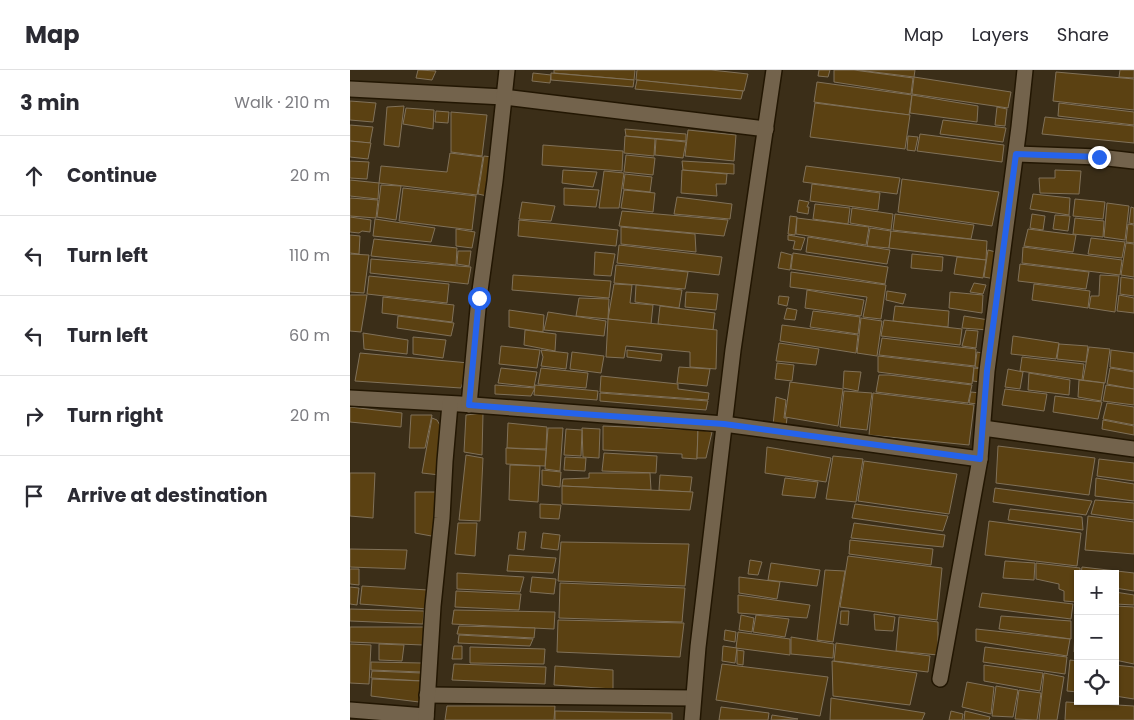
<!DOCTYPE html>
<html lang="en">
<head>
<meta charset="utf-8">
<style>
	:root { --surface:#fff; --page:#f2f2f3; --text:#2b2b33; --muted:#7c7c81; --line:#e1e1e2 }
	body { margin:0; font-family:Poppins,sans-serif; background:var(--page); color:var(--text) }
	.controls { position:absolute; right:15px; bottom:15px; display:grid; overflow:hidden; border-radius:0px; box-shadow:0 1px 4px #0004 }
	.controls button { width:45px; height:45px; display:grid; place-items:center; padding:0; border:0; border-bottom:1px solid var(--line); background:var(--surface); color:var(--text); font:25px sans-serif }
	.stop { position:absolute; width:15px; height:15px; margin:-11px; border:4px solid #2563eb; border-radius:50%; background:#fff }
	.stop.end { background:#2563eb; border-color:#fff; box-shadow:0 1px 5px #0008 }
	.list { margin:0; padding:0; list-style:none }
	h2 { display:flex; justify-content:space-between; align-items:center; height:65px; margin:0; padding:0 20px; font-size:21px }
	h2 small { font-size:16px; font-weight:400; color:var(--muted) }
	.list li { display:grid; grid-template-columns:32px 1fr auto; gap:15px; align-items:center; box-sizing:border-box; height:80px; padding:0 20px; border-top:1px solid var(--line) }
	.list b { display:block; font-size:19px; white-space:nowrap }
	.list em { font-size:16px; font-style:normal; color:var(--muted) }
	.icon { flex:none; width:28px; height:28px; fill:none; stroke:currentColor; stroke-width:2; stroke-linecap:round; stroke-linejoin:round }
	.map { position:relative; flex:none; width:784px; height:650px; overflow:hidden }
	header { display:flex; align-items:center; gap:30px; box-sizing:border-box; height:70px; padding:0 25px; background:var(--surface); border-bottom:1px solid var(--line) }
	header strong { font-size:24px }
	nav { display:flex; gap:28px; margin-inline-start:auto; font-size:18px }
	main { display:flex }
	aside { flex:1; background:var(--surface) }
	.map>svg:first-child { display:block }
	.building { fill:#5b4112; stroke:#807159 }
	.lines { fill:none; stroke-linecap:round; stroke-linejoin:round }
	.minor-casing { stroke:#221602; stroke-width:18 }
	.minor { stroke:#73634c; stroke-width:15 }
	.route { stroke:#2563eb; stroke-width:6 }
</style>
</head>
<body>
<header>
<strong>Map</strong>
<nav><a>Map</a><a>Layers</a><a>Share</a></nav>
</header>
<main>
<aside>
<h2>3 min<small>Walk · 210 m</small></h2>
<ul class="list">
<li><svg class="icon" aria-label="ahead" viewBox="0 0 24 24"><path d="M12 20V5M6 11l6-6 6 6"/></svg><div><b>Continue</b></div><em>20 m</em></li>
<li><svg class="icon" aria-label="left" viewBox="0 0 24 24"><path d="M17 20v-9H6M10 6l-5 5 5 5"/></svg><div><b>Turn left</b></div><em>110 m</em></li>
<li><svg class="icon" aria-label="left" viewBox="0 0 24 24"><path d="M17 20v-9H6M10 6l-5 5 5 5"/></svg><div><b>Turn left</b></div><em>60 m</em></li>
<li><svg class="icon" aria-label="right" viewBox="0 0 24 24"><path d="M7 20v-9h11M14 6l5 5-5 5"/></svg><div><b>Turn right</b></div><em>20 m</em></li>
<li><svg class="icon" aria-label="arrive" viewBox="0 0 24 24"><path d="M6 21V4h12l-3 4 3 4H6"/></svg><div><b>Arrive at destination</b></div></li>
</ul>
</aside>
<div class="map">
<svg width="784" height="650" viewBox="0 0 784 650">
	<rect width="100%" height="100%" fill="#3b2e18"/>
	<g class="building">
		<polygon points="68,0 69,0 86,1 82,10 66,8"/>
		<polygon points="204,0 285,0 284,10 204,3"/>
		<polygon points="287,0 361,0 398,4 394,21 286,10"/>
		<polygon points="469,0 480,0 478,7 468,6"/>
		<polygon points="484,0 504,0 563,8 561,24 484,12"/>
		<polygon points="508,0 565,0 564,7"/>
		<polygon points="770,0 784,0 784,8 769,7"/>
		<polygon points="706,2 784,9 784,40 703,31"/>
		<polygon points="183,3 201,5 200,13 182,11"/>
		<polygon points="201,3 284,10 283,17 201,10"/>
		<polygon points="564,7 661,22 658,38 562,24"/>
		<polygon points="287,10 393,21 391,29 285,19"/>
		<polygon points="467,12 562,25 559,45 464,32"/>
		<polygon points="562,25 628,36 627,52 560,43"/>
		<polygon points="0,31 26,33 23,52 0,50"/>
		<polygon points="465,33 560,45 555,79 460,67"/>
		<polygon points="709,33 784,42 784,55 708,46"/>
		<polygon points="54,36 49,77 34,75 37,37"/>
		<polygon points="647,37 657,39 655,56 645,55"/>
		<polygon points="56,38 84,40 83,59 53,54"/>
		<polygon points="86,41 99,42 98,53 85,52"/>
		<polygon points="101,42 137,45 132,86 101,82"/>
		<polygon points="695,47 784,56 784,73 692,64"/>
		<polygon points="593,50 656,58 653,72 590,64"/>
		<polygon points="0,55 23,57 20,73 0,71"/>
		<polygon points="275,59 336,64 336,71 276,66"/>
		<polygon points="338,60 386,65 384,91 335,86"/>
		<polygon points="570,64 654,75 652,92 567,81"/>
		<polygon points="275,66 305,69 304,86 274,83"/>
		<polygon points="558,66 568,67 565,81 557,80"/>
		<polygon points="306,69 336,72 333,88 305,85"/>
		<polygon points="0,71 21,73 18,89 0,87"/>
		<polygon points="193,75 273,81 272,101 192,95"/>
		<polygon points="100,83 133,87 127,125 29,113 31,96 97,102"/>
		<polygon points="276,85 305,88 303,105 274,102"/>
		<polygon points="134,86 142,87 137,126 128,124"/>
		<polygon points="0,91 19,92 17,109 0,108"/>
		<polygon points="332,91 384,94 384,104 333,100"/>
		<polygon points="456,96 550,108 547,124 453,112"/>
		<polygon points="213,100 247,102 243,117 212,113"/>
		<polygon points="332,100 377,104 376,114 366,114 367,126 331,123"/>
		<polygon points="705,100 731,101 729,124 690,123 689,108 705,108"/>
		<polygon points="254,101 274,103 269,138 249,138"/>
		<polygon points="275,104 302,107 300,122 273,119"/>
		<polygon points="552,109 649,122 642,156 548,142"/>
		<polygon points="0,110 29,113 28,129 0,126"/>
		<polygon points="462,114 530,123 528,140 460,131"/>
		<polygon points="31,115 51,116 46,150 27,147"/>
		<polygon points="53,118 126,126 122,160 49,151"/>
		<polygon points="214,118 249,120 246,137 214,135"/>
		<polygon points="274,120 305,123 303,142 271,138"/>
		<polygon points="683,124 720,128 719,145 680,139"/>
		<polygon points="327,127 382,134 380,149 324,144"/>
		<polygon points="0,128 28,130 26,148 0,146"/>
		<polygon points="725,129 755,132 753,149 723,146"/>
		<polygon points="449,130 459,132 457,137 459,137 458,144 447,142"/>
		<polygon points="172,132 205,136 201,151 169,149"/>
		<polygon points="757,133 779,136 775,170 754,167"/>
		<polygon points="465,134 500,138 498,154 463,149"/>
		<polygon points="781,137 784,138 784,154 779,153"/>
		<polygon points="502,138 543,144 541,160 500,153"/>
		<polygon points="272,141 378,150 374,166 269,156"/>
		<polygon points="545,144 624,155 621,169 543,160"/>
		<polygon points="682,144 695,146 693,160 680,158"/>
		<polygon points="705,145 720,146 718,161 703,159"/>
		<polygon points="440,146 447,147 445,165 438,164"/>
		<polygon points="0,147 21,150 20,162 12,161 9,163 0,162"/>
		<polygon points="447,148 519,157 516,175 446,164"/>
		<polygon points="725,148 754,151 753,167 723,164"/>
		<polygon points="25,149 85,158 81,172 23,166"/>
		<polygon points="169,150 268,160 266,176 168,166"/>
		<polygon points="778,154 784,155 784,173 776,172"/>
		<polygon points="271,157 345,164 346,182 271,174"/>
		<polygon points="520,158 541,161 539,178 517,176"/>
		<polygon points="106,159 125,162 122,178 106,176"/>
		<polygon points="678,159 726,165 723,182 674,176"/>
		<polygon points="541,161 637,171 636,190 539,178"/>
		<polygon points="0,165 10,166 9,184 0,183"/>
		<polygon points="438,165 455,168 451,180 443,179 445,171 438,170"/>
		<polygon points="458,167 540,180 537,194 456,182"/>
		<polygon points="741,168 775,172 772,188 738,184"/>
		<polygon points="24,169 107,178 106,195 21,186"/>
		<polygon points="776,173 784,174 784,207 771,205"/>
		<polygon points="269,175 372,187 369,205 267,193"/>
		<polygon points="673,177 772,190 770,205 672,193"/>
		<polygon points="638,180 650,183 645,209 634,207"/>
		<polygon points="108,181 121,181 119,196 107,194"/>
		<polygon points="245,182 265,184 261,206 244,205"/>
		<polygon points="431,182 442,185 440,200 428,198"/>
		<polygon points="443,183 538,197 535,214 441,199"/>
		<polygon points="0,184 19,185 14,223 0,222"/>
		<polygon points="562,184 593,187 592,201 561,198"/>
		<polygon points="607,187 636,190 633,208 604,204"/>
		<polygon points="21,189 121,197 118,214 20,203"/>
		<polygon points="670,194 739,202 736,219 668,211"/>
		<polygon points="266,195 338,202 335,219 264,213"/>
		<polygon points="441,202 536,215 531,249 513,247 517,227 440,217"/>
		<polygon points="163,205 261,211 259,228 162,220"/>
		<polygon points="750,205 769,206 765,242 739,238 741,226 749,226"/>
		<polygon points="19,206 99,214 97,233 17,224"/>
		<polygon points="771,207 784,209 784,226 770,224"/>
		<polygon points="624,213 636,215 633,224 620,222"/>
		<polygon points="264,214 282,215 280,233 303,235 301,254 258,249"/>
		<polygon points="684,214 740,221 738,238 682,230"/>
		<polygon points="286,215 332,220 329,238 285,232"/>
		<polygon points="457,220 514,230 511,246 455,238"/>
		<polygon points="537,221 556,224 553,234 536,230"/>
		<polygon points="336,222 368,224 366,240 335,237"/>
		<polygon points="600,222 633,225 632,243 599,238"/>
		<polygon points="0,225 17,225 11,262 0,261"/>
		<polygon points="769,225 784,228 784,243 767,241"/>
		<polygon points="429,226 439,227 437,236 428,234"/>
		<polygon points="33,227 104,235 102,252 32,243"/>
		<polygon points="229,228 259,229 258,249 226,246"/>
		<polygon points="310,236 365,243 363,260 308,254"/>
		<polygon points="545,236 599,241 598,257 543,251"/>
		<polygon points="437,238 447,240 445,250 434,249"/>
		<polygon points="159,240 194,245 193,262 159,257"/>
		<polygon points="463,241 510,247 508,264 460,257"/>
		<polygon points="198,242 256,251 254,266 194,260"/>
		<polygon points="48,246 104,253 101,266 47,258"/>
		<polygon points="614,246 639,250 638,260 612,258"/>
		<polygon points="511,248 532,251 527,286 507,283"/>
		<polygon points="258,249 367,260 366,299 340,297 340,282 276,276 274,288 256,287"/>
		<polygon points="534,250 612,259 610,275 531,266"/>
		<polygon points="432,255 508,265 506,283 430,271"/>
		<polygon points="175,260 206,264 205,281 174,275"/>
		<polygon points="616,260 628,261 626,278 612,276"/>
		<polygon points="13,263 58,270 57,284 14,279"/>
		<polygon points="663,266 709,273 706,289 661,284"/>
		<polygon points="63,267 96,270 93,288 63,284"/>
		<polygon points="532,268 626,279 625,296 529,285"/>
		<polygon points="429,273 469,279 466,295 426,291"/>
		<polygon points="709,274 738,276 736,292 707,289"/>
		<polygon points="151,276 190,280 187,298 149,294"/>
		<polygon points="739,277 760,279 755,313 733,310"/>
		<polygon points="191,280 218,283 216,299 191,296 193,287"/>
		<polygon points="277,280 312,284 311,291 277,287"/>
		<polygon points="761,280 784,283 784,301 760,297"/>
		<polygon points="222,282 254,286 251,303 220,299"/>
		<polygon points="627,282 636,284 632,298 625,297"/>
		<polygon points="10,283 119,293 111,318 5,311"/>
		<polygon points="528,286 624,297 622,314 528,302"/>
		<polygon points="672,287 734,294 732,310 670,301"/>
		<polygon points="427,293 444,295 442,311 425,309"/>
		<polygon points="329,297 360,299 357,316 327,313"/>
		<polygon points="151,298 187,302 184,317 148,313"/>
		<polygon points="191,298 238,303 236,318 188,314"/>
		<polygon points="624,298 633,299 630,312 623,311"/>
		<polygon points="760,298 784,302 784,319 757,314"/>
		<polygon points="658,299 673,302 670,319 655,317"/>
		<polygon points="494,301 511,302 508,321 493,318"/>
		<polygon points="679,303 720,310 719,325 678,320"/>
		<polygon points="529,305 539,305 622,315 618,333 526,322"/>
		<polygon points="251,306 328,314 328,319 359,323 358,330 250,322"/>
		<polygon points="729,310 754,313 751,331 728,327"/>
		<polygon points="440,312 493,319 488,356 435,347"/>
		<polygon points="145,315 185,318 181,326 145,324"/>
		<polygon points="185,315 248,321 247,330 184,325"/>
		<polygon points="756,315 784,319 784,335 753,331"/>
		<polygon points="655,319 697,324 694,341 652,335"/>
		<polygon points="494,321 522,323 517,360 490,357"/>
		<polygon points="621,322 630,323 627,334 619,333"/>
		<polygon points="250,323 358,331 356,340 250,331"/>
		<polygon points="523,323 624,335 619,375 519,365"/>
		<polygon points="705,326 752,332 748,349 703,342"/>
		<polygon points="426,327 436,330 434,348 437,348 436,356 423,355"/>
		<polygon points="757,333 784,337 784,355 753,349"/>
		<polygon points="0,337 52,343 51,357 0,352"/>
		<polygon points="133,343 132,385 114,382 116,345"/>
		<polygon points="61,345 82,345 75,378 59,378"/>
		<polygon points="82,348 87,350 91,357 90,405 72,403"/>
		<polygon points="753,350 784,356 784,365 752,359"/>
		<polygon points="158,353 197,357 196,379 157,378"/>
		<polygon points="253,356 348,360 347,389 332,388 332,384 253,380"/>
		<polygon points="198,358 213,358 210,401 195,399"/>
		<polygon points="232,358 250,359 249,388 233,387"/>
		<polygon points="216,359 232,360 231,386 214,385"/>
		<polygon points="348,359 362,362 356,388 347,388"/>
		<polygon points="648,376 745,388 739,425 646,413"/>
		<polygon points="417,377 481,388 476,412 415,403"/>
		<polygon points="156,378 196,380 195,396 156,394"/>
		<polygon points="254,383 307,386 306,403 252,401"/>
		<polygon points="116,385 133,388 130,451 109,450"/>
		<polygon points="483,386 513,389 506,432 476,429"/>
		<polygon points="215,387 236,388 235,401 214,400"/>
		<polygon points="749,389 784,393 784,411 747,406"/>
		<polygon points="514,391 607,404 599,444 508,431"/>
		<polygon points="160,395 190,396 188,432 159,430"/>
		<polygon points="192,400 211,402 210,417 192,415"/>
		<polygon points="0,403 25,403 23,448 0,446"/>
		<polygon points="239,403 300,403 301,420 212,416 213,409 239,408"/>
		<polygon points="310,405 342,407 340,422 309,420"/>
		<polygon points="435,408 468,412 465,428 432,425"/>
		<polygon points="746,408 784,414 784,431 745,426"/>
		<polygon points="212,416 343,422 340,440 212,434"/>
		<polygon points="645,418 742,431 736,445 643,432"/>
		<polygon points="65,422 91,422 87,467 65,463"/>
		<polygon points="745,430 784,433 784,450 741,444"/>
		<polygon points="190,434 211,435 209,449 190,448"/>
		<polygon points="505,434 598,446 593,461 502,448"/>
		<polygon points="660,439 732,447 733,460 658,450"/>
		<polygon points="738,446 784,452 784,484 735,480"/>
		<polygon points="639,451 731,463 727,496 635,485"/>
		<polygon points="108,453 127,453 125,486 105,484"/>
		<polygon points="504,453 595,465 593,477 501,468"/>
		<polygon points="169,462 176,462 174,480 167,479"/>
		<polygon points="193,463 210,465 208,480 191,478"/>
		<polygon points="500,470 583,479 581,495 499,484"/>
		<polygon points="211,472 339,474 335,516 208,511"/>
		<polygon points="0,479 57,480 55,499 0,497"/>
		<polygon points="159,485 206,488 203,503 157,501"/>
		<polygon points="498,486 592,498 587,550 490,537"/>
		<polygon points="400,490 412,492 408,505 398,504"/>
		<polygon points="655,491 685,493 684,510 653,508"/>
		<polygon points="421,493 470,500 467,516 418,510"/>
		<polygon points="686,493 730,498 730,504 728,504 727,532 714,531 714,521 709,519 709,514 686,509"/>
		<polygon points="732,497 784,503 784,521 765,518 765,504 731,504"/>
		<polygon points="0,499 9,499 9,515 0,514"/>
		<polygon points="475,500 495,501 483,572 467,570"/>
		<polygon points="107,503 174,507 170,522 107,519"/>
		<polygon points="182,507 206,509 204,524 180,522"/>
		<polygon points="389,507 430,512 427,529 389,523"/>
		<polygon points="210,513 335,518 332,552 209,548"/>
		<polygon points="12,516 78,520 78,539 10,534"/>
		<polygon points="0,517 9,518 7,535 0,534"/>
		<polygon points="106,521 171,524 169,540 105,537"/>
		<polygon points="765,522 784,525 784,535 765,534"/>
		<polygon points="632,523 723,534 721,549 629,537"/>
		<polygon points="388,525 460,535 457,548 388,543"/>
		<polygon points="726,534 728,534 728,583 724,582"/>
		<polygon points="765,536 784,537 784,594 765,590"/>
		<polygon points="0,539 74,541 73,554 0,551"/>
		<polygon points="104,540 205,542 204,559 102,554"/>
		<polygon points="491,541 499,541 498,555 490,554"/>
		<polygon points="524,544 545,547 543,561 525,560"/>
		<polygon points="391,545 404,548 402,562 389,560"/>
		<polygon points="406,545 439,549 435,567 403,562"/>
		<polygon points="651,546 721,551 721,569 649,559"/>
		<polygon points="549,547 588,552 588,585 546,581"/>
		<polygon points="208,550 334,553 330,587 207,582"/>
		<polygon points="109,556 185,558 184,568 107,564"/>
		<polygon points="0,557 74,557 73,575 0,572"/>
		<polygon points="626,559 720,569 717,586 626,571"/>
		<polygon points="375,560 386,562 385,572 374,570"/>
		<polygon points="388,562 440,569 440,585 386,578"/>
		<polygon points="109,565 183,569 180,576 108,573"/>
		<polygon points="441,567 484,574 483,588 441,584"/>
		<polygon points="486,573 580,586 578,602 484,591"/>
		<polygon points="0,574 21,575 19,614 0,613"/>
		<polygon points="29,574 54,575 52,591 29,590"/>
		<polygon points="104,576 112,576 112,589 102,589"/>
		<polygon points="373,576 387,578 385,593 372,591"/>
		<polygon points="120,577 195,579 194,594 120,593"/>
		<polygon points="635,577 717,587 715,604 633,592"/>
		<polygon points="387,580 394,581 393,595 387,594"/>
		<polygon points="720,590 728,591 728,622 717,621"/>
		<polygon points="482,591 567,603 560,635 483,626"/>
		<polygon points="21,592 72,593 71,602 21,600"/>
		<polygon points="104,594 196,597 195,614 102,610"/>
		<polygon points="372,594 478,607 470,646 366,630"/>
		<polygon points="634,595 693,603 690,621 634,611"/>
		<polygon points="765,595 784,597 784,629 765,626"/>
		<polygon points="205,596 263,600 263,619 204,615"/>
		<polygon points="22,601 72,603 72,611 21,608"/>
		<polygon points="694,603 714,607 707,650 689,650"/>
		<polygon points="22,609 72,611 69,632 21,626"/>
		<polygon points="617,612 644,617 641,644 612,637"/>
		<polygon points="646,616 668,620 663,647 642,646"/>
		<polygon points="669,620 691,623 687,650 665,649"/>
		<polygon points="481,628 575,643 572,650 480,650"/>
		<polygon points="716,632 784,636 784,650 715,650"/>
		<polygon points="97,636 205,636 204,650 95,650"/>
		<polygon points="371,637 419,643 418,650 369,650"/>
		<polygon points="205,641 322,643 322,650 205,650"/>
		<polygon points="601,641 613,644 612,650 599,650"/>
		<polygon points="615,641 640,647 639,650 614,650"/>
		<polygon points="422,645 448,649 421,650"/>
	</g>
	<g class="lines">
		<g class="minor-casing">
			<g id="minor">
				<polyline points="0,19 154,27 416,59"/>
				<polyline points="666,84 749,87 784,91"/>
				<polyline points="0,328 110,334 374,354 630,389"/>
				<polyline points="119,335 129,228 145,111 157,0"/>
				<polyline points="633,358 784,379"/>
				<polyline points="590,609 630,389 637,301 669,57 675,0"/>
				<polyline points="77,625 343,628"/>
				<polyline points="0,640 76,646"/>
				<polyline points="76,650 83,536 92,448 95,391 100,334"/>
				<polyline points="342,650 348,577 383,280 424,0"/>
			</g>
		</g>
		<use href="#minor" class="minor"/>
	</g>
	<g class="lines">
		<polyline class="route" points="129,228 119,335 231,344 374,354 630,389 637,301 666,84 749,87"/>
	</g>
</svg>
<div class="controls">
<button>+</button>
<button>−</button>
<button><svg class="icon" aria-label="locate" viewBox="0 0 24 24"><circle cx="12" cy="12" r="6"/><path d="M12 2v4M12 18v4M2 12h4M18 12h4"/></svg></button>
</div>
<div class="stop" style="left:129px;top:228px"></div>
<div class="stop end" style="left:749px;top:87px"></div>
</div>
</main>
</body>
</html>
